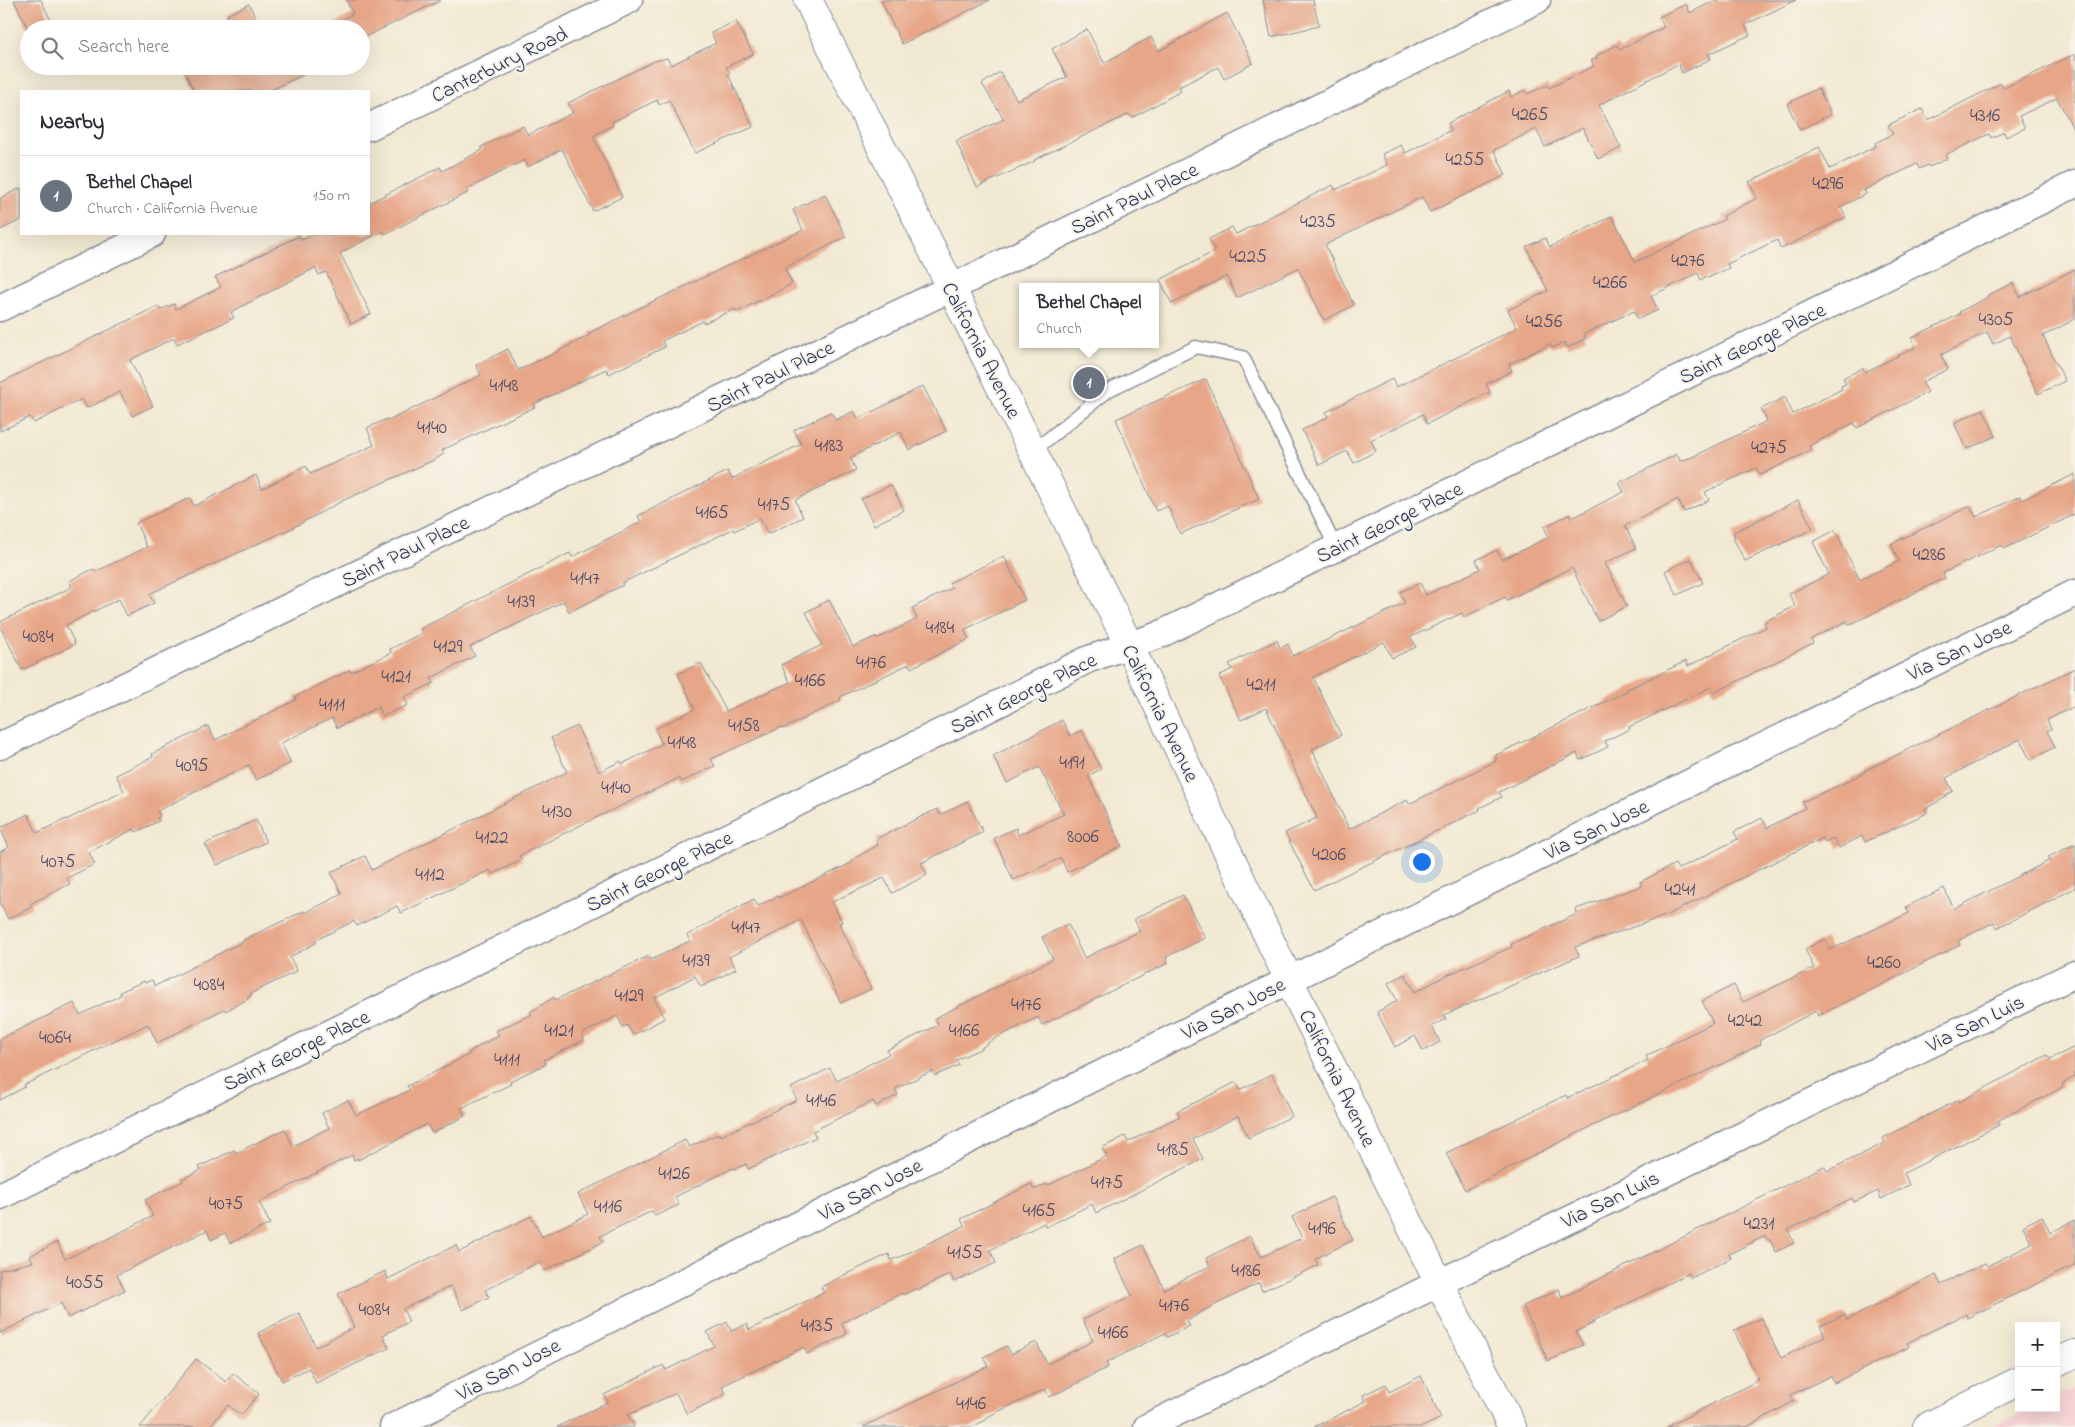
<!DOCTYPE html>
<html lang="en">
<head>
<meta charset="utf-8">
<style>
	:root { --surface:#fff; --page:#f2f2f3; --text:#2b2b33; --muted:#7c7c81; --line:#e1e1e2; --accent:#1a73e8 }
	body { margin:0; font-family:"Indie Flower",sans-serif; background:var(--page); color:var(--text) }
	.controls { position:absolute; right:15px; bottom:15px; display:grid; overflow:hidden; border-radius:0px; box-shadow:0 5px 20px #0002 }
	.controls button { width:45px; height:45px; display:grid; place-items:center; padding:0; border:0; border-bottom:1px solid var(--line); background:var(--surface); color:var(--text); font:25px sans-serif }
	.you { position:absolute; left:1421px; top:861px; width:18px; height:18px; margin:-12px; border:4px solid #fff; border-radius:50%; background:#1a73e8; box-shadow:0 0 0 8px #1a73e833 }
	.badge { display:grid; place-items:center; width:32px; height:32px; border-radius:50%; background:var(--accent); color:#fff; font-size:16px; font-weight:700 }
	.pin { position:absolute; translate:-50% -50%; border:2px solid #fff; box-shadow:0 1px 5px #0006 }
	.popup { position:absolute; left:1019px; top:283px; width:140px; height:65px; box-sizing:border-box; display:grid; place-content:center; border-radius:0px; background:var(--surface); filter:drop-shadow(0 1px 4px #0005); font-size:16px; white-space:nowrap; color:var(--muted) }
	.popup b { font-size:19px; color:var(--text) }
	.popup::after { content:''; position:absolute; left:50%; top:100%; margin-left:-10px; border:10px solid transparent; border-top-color:var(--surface) }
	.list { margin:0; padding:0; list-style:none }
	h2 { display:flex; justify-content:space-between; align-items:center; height:65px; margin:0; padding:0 20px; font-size:21px }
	h2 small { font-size:16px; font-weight:400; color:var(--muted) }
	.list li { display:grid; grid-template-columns:32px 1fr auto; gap:15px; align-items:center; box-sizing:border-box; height:80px; padding:0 20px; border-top:1px solid var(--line) }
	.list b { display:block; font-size:19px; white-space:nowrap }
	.list p { margin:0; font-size:16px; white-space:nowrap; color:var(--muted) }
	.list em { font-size:16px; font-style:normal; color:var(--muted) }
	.icon { flex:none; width:28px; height:28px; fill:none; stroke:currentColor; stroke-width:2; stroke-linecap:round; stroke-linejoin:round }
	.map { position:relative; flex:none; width:2075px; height:1427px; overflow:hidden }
	.search { position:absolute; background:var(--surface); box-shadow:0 5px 20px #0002; left:20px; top:20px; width:350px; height:55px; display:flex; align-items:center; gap:12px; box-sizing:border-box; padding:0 18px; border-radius:28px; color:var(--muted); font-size:19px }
	.panel { position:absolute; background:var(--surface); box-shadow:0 5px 20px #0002; left:20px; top:90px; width:350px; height:145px; border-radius:0px }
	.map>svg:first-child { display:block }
	.built { fill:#f7cfd2 }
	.building { fill:#e7a687 }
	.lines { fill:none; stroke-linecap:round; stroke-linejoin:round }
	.lane-casing { stroke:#868c98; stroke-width:15 }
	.street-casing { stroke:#868c98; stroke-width:29 }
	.secondary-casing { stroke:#868c98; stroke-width:30 }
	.lane { stroke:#fff; stroke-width:12 }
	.street { stroke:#fff; stroke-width:26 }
	.secondary { stroke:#fff; stroke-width:28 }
	.labels { text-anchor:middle; stroke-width:4; stroke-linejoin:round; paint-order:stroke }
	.number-label { font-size:19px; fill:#4e4d68 }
	.street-label { font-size:21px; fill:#1b2f5e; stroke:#f7f3e8 }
</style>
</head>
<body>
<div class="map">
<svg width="2075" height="1427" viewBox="0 0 2075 1427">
	<rect width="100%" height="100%" fill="#f7f3e8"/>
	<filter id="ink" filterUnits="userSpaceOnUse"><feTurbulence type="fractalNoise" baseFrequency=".02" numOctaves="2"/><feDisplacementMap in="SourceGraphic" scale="10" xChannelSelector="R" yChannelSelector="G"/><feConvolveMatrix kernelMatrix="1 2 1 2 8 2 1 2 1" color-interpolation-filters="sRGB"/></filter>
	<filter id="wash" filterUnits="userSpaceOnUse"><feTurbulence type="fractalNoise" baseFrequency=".0096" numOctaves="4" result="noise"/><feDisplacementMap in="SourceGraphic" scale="20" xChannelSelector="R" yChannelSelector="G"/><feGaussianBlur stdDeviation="1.12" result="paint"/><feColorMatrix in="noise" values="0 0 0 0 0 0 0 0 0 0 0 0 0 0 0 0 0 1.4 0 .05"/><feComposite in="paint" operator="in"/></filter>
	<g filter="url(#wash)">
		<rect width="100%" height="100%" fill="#f2e9d2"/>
		<polygon class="built" points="2075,1388 2075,1427 1991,1427 2031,1408 2056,1408 2056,1396"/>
		<g id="blocks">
			<g class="building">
				<polygon points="14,0 41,0 55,29 28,29"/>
				<polygon points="346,0 441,0 361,39 361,29 324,29 353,14"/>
				<polygon points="881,0 990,0 902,44"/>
				<polygon points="1263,0 1313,0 1319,26 1271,37"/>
				<polygon points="1716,0 1796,0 1745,25 1750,35 1708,54 1711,59 1682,73 1678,64 1599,105 1621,148 1598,159 1583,128 1545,147 1536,129 1494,150 1506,175 1430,212 1422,197 1325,245 1354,305 1324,320 1298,268 1237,298 1227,276 1172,304 1160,280 1215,251 1209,239 1232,227 1236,234 1333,185 1335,190 1387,165 1382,154 1401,145 1405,153 1451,130 1448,123 1509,91 1511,97 1525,90 1527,94 1548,85 1549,88 1594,66 1591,61 1597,58 1596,56 1617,45 1620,50 1664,27 1659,17 1686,4 1690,13"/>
				<polygon points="249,4 261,29 234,29 227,15"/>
				<polygon points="1227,13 1253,63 1224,79 1218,67 1179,87 1181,91 1132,118 1129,114 1034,160 1035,161 977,187 956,141 1004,119 982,84 1000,72 1017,100 1067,77 1052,49 1087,29 1104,63 1151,37 1159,51"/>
				<polygon points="736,21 753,54 726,67 730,73 728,74 753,127 695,153 669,100 659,105 657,100 612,122 613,125 593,136 622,197 593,211 562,149 528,167 525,160 467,189 469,192 385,234 383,231 340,253 371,314 351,324 326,272 319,275 315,268 231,312 234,318 177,344 174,338 130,360 153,406 132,416 120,392 87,408 82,399 34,423 30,417 0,431 0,383 158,306 160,310 174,304 176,309 221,287 215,277 299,236 301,240 315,234 369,234 369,203 440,167 442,171 482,150 481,147 523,126 528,135 573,113 568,103 655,61 667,58 671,65 716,43 711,33"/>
				<polygon points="2075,54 2075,132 2057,98 2019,116 2025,128 2006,137 2004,132 1991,138 1989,134 1945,155 1947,159 1929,167 1928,165 1919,169 1917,164 1864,190 1866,194 1840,207 1846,217 1781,249 1777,240 1727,264 1729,268 1708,278 1707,276 1701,280 1698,273 1651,296 1658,310 1638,319 1634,311 1584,334 1586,338 1567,348 1565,342 1552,348 1550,344 1509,364 1512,371 1486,384 1490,392 1427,424 1423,414 1371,440 1376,451 1354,463 1347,451 1319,465 1302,430 1328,417 1326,412 1392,379 1396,387 1517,328 1508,310 1548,291 1526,247 1545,238 1550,247 1612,216 1635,262 1725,219 1723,216 1757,198 1749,182 1819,147 1830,169 1876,146 1875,143 1893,134 1888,125 1922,109 1928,120 2001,83 2004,88"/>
				<polygon points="182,66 322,66 269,91 194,91"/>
				<polygon points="1818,88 1831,114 1800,130 1787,104"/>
				<polygon points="21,188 21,220 0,230 0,198"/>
				<polygon points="825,194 846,237 785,268 792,284 737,312 735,309 704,323 703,321 662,341 665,347 609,374 606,369 534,404 535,407 442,450 444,454 434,460 344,500 294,527 149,594 154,603 127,616 119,599 66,625 75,644 22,670 0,626 0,622 72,587 69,581 93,569 95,572 147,547 136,523 190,498 194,506 256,475 262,489 306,466 310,474 374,445 367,428 387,419 388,421 481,375 476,365 508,349 518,370 551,355 590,335 589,333 631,312 803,230 793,210"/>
				<polygon points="2075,269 2075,319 2043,336 2065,381 2038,394 2010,336 1993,344 1987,332 1941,355 1948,369 1922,382 1928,392 1857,428 1854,423 1809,446 1811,450 1760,475 1756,468 1705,492 1709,500 1684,512 1678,499 1625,526 1636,548 1605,563 1627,606 1598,621 1572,568 1507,600 1505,597 1464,617 1462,613 1411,637 1416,647 1392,658 1384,642 1313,677 1341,735 1312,749 1349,829 1407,800 1409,804 1496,761 1496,755 1627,691 1626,690 1686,661 1688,666 1766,627 1764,622 1795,606 1789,594 1829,574 1813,542 1835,530 1860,580 1899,561 1891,544 1970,506 1976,517 2020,496 2022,500 2075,474 2075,514 2004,549 2002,545 1943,573 1945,578 1849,625 1847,621 1811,639 1813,643 1714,693 1711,687 1629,727 1630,729 1605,741 1608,747 1580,760 1577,753 1499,792 1502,797 1479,808 1480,810 1314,890 1285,833 1317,818 1266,708 1241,720 1219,676 1232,669 1229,664 1277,640 1280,648 1288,644 1293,656 1405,603 1400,592 1420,583 1426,595 1480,569 1476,560 1497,550 1502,560 1549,537 1544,527 1570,514 1572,518 1624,492 1619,483 1677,454 1680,461 1690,458 1767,421 1761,409 1785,397 1793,414 1842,389 1841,386 1846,384 1843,378 1863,368 1865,372 1916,347 1911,338 1960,314 1959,312 1988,297 1988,295 2013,283 2020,297"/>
				<polygon points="1206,379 1259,499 1180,534 1168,506 1156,511 1116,419"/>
				<polygon points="923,386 946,431 909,450 901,432 850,458 856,470 795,500 803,517 768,534 760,518 734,531 733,529 622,583 623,585 569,612 564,601 470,647 475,656 431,678 434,683 404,697 408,705 383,716 378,707 337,728 332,718 281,743 291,763 256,780 249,765 157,811 160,816 157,818 159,821 136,832 134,829 89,852 95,864 67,878 70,884 30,904 32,907 8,919 0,903 0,852 9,847 0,828 28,814 37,833 66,819 66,820 124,791 116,775 153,757 152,754 208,726 215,740 296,700 295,697 350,670 351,672 391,653 390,649 422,633 420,629 570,553 572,557 641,522 638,516 728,471 732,479 801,444 794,430 831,412 836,420 854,411 858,419"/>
				<polygon points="1983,409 1996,436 1967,449 1954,423"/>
				<polygon points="891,485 904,510 874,525 861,499"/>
				<polygon points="1798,500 1813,529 1745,561 1734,540 1734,532"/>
				<polygon points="1004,556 1025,600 964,630 969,639 911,668 909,664 840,697 841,700 783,729 782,727 711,759 715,766 681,782 679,778 585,823 519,856 522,860 492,874 490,870 401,913 397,906 357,926 354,921 318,939 315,941 316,943 290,957 297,971 250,994 251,996 247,998 248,999 225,1011 224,1009 157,1043 148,1024 24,1085 25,1087 0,1100 0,1039 74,1003 80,1015 121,995 120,992 144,981 145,983 152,980 155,986 244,941 243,940 304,911 305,913 342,894 331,872 365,856 372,870 567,772 551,738 577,726 599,772 621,761 622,764 662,744 655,729 695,709 678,674 701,663 726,711 790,682 781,665 822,645 806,612 829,600 853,647 875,637 877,639 917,619 912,608 952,588 949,583"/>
				<polygon points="1691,559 1703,583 1677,595 1665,571"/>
				<polygon points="2075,668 2075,706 2047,720 2051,729 2047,731 2055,747 2030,760 2020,739 1946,778 1953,791 1945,795 1946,797 1925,809 1927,813 1865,842 1862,836 1839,848 1833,838 1825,842 1823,838 1665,916 1575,947 1579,956 1444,1015 1446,1019 1432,1026 1440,1042 1423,1051 1415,1036 1395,1047 1377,1012 1397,1001 1388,983 1405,974 1415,992 1447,975 1512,947 1511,944 1577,914 1576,909 1642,886 1640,882 1675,864 1678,869 1738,839 1734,832 1762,818 1767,828 1805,808 1802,802 1842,784 1865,772 1864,771"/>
				<polygon points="1062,720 1070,736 1082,730 1101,769 1088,776 1122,846 1067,872 1061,858 1013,880 994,838 1016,828 1018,835 1064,814 1039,767 1007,783 993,756"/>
				<polygon points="967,801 983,832 921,863 927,875 892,893 884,878 832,902 842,922 839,923 871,989 841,1003 801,920 729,957 736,969 701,987 695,976 654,998 665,1018 633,1035 627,1025 623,1027 617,1016 582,1034 584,1040 544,1060 546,1064 510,1081 511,1084 461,1108 465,1116 432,1133 427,1124 358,1160 358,1158 354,1160 352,1155 259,1202 270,1224 230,1243 225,1233 211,1240 207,1230 117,1275 125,1290 68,1318 61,1303 0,1333 0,1270 33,1262 30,1256 57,1242 65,1259 95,1245 153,1216 145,1200 183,1181 182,1179 201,1170 199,1167 234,1150 236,1153 285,1129 293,1146 329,1128 322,1113 348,1100 356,1115 410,1090 407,1086 470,1054 469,1052 499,1035 496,1031 532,1014 530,1012 554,997 555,1000 649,956 651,960 690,941 687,935 754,899 758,906 778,896 779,898 853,862 852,860 878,845 876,839 937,809 940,815"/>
				<polygon points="256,820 266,842 217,865 205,844"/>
				<polygon points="2075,844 2075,888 1997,928 1994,922 1958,941 1960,945 1889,981 1818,1016 1816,1011 1760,1040 1761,1044 1722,1064 1582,1131 1465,1190 1446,1153 1566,1095 1567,1098 1648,1060 1646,1056 1713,1023 1702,1001 1734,985 1743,1002 1814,968 1805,949 1825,939 1830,950 1909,913 1906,907 1944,888 1954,909 2050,860 2048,857"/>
				<polygon points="1183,895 1205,938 1166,957 1168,963 1042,1025 1038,1017 992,1040 980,1049 956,1060 959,1065 935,1076 932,1071 895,1089 898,1095 876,1106 873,1101 813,1131 816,1137 748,1169 746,1164 734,1169 733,1168 675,1197 679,1205 655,1216 652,1211 600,1236 603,1242 544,1271 539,1262 485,1290 489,1297 463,1310 451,1286 403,1309 409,1322 383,1335 389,1348 316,1383 309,1368 282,1381 258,1333 299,1313 316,1347 354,1327 338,1294 385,1271 388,1279 456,1245 459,1252 531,1216 542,1237 588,1214 578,1194 685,1140 689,1147 720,1133 721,1136 797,1100 791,1088 830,1068 837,1081 889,1054 887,1050 938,1025 935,1018 1053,959 1042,937 1068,924 1084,958 1140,931 1134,919"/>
				<polygon points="2075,1047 2075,1077 2062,1084 2063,1087 1997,1121 1999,1125 1904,1173 1909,1185 1881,1199 1878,1191 1854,1202 1852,1198 1788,1230 1794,1243 1776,1252 1770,1240 1768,1240 1765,1236 1729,1254 1731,1258 1691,1278 1689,1273 1593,1321 1594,1323 1576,1332 1583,1345 1548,1361 1523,1306 1559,1289 1562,1298 1824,1166 1827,1171 1885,1143 1883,1138 1958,1100 1959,1102 2047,1055 2050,1059"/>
				<polygon points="1272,1074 1292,1116 1248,1138 1238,1116 1193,1139 1203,1159 1096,1213 1092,1204 1046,1227 1044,1223 990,1250 996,1263 954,1282 950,1274 918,1290 917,1288 903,1295 902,1293 841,1323 847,1334 807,1354 804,1347 722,1386 726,1394 687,1414 676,1393 628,1415 634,1427 557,1427 608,1402 604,1395 641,1376 663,1365 666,1370 714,1346 707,1332 727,1322 731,1331 747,1324 749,1330 824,1292 821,1287 844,1275 889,1254 891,1260 902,1256 964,1226 961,1219 1031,1184 1034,1190 1046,1184 1047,1186 1107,1156 1102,1148 1125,1136 1128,1142 1180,1116 1177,1111 1215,1093 1236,1082 1240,1090"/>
				<polygon points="1332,1197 1353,1240 1315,1259 1318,1265 1298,1275 1262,1291 1259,1283 1197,1314 1197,1315 1187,1321 1190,1326 1167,1337 1165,1333 1106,1363 1108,1367 1072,1386 1049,1397 1045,1389 985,1418 986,1420 972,1427 863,1427 988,1366 984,1357 1007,1346 1011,1354 1036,1342 1047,1364 1093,1341 1083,1320 1132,1296 1114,1259 1143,1245 1164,1289 1210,1266 1206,1258 1250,1236 1261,1257 1302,1238 1292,1217"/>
				<polygon points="2042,1216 2050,1233 2075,1220 2075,1265 1967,1318 1966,1314 1907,1343 1909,1347 1834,1383 1831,1376 1790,1395 1794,1401 1747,1427 1667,1427 1759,1380 1734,1331 1761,1318 1781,1358 1825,1336 1820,1326 1845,1314 1847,1320 1936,1275 1941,1285 1985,1263 1987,1266 2032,1244 2023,1226"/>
				<polygon points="196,1359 226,1382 233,1373 259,1394 241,1415 228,1405 209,1427 140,1427"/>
				<polygon points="1421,1376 1441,1418 1422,1427 1314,1427 1366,1401 1363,1395 1386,1384 1389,1392"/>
			</g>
		</g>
	</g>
	<g filter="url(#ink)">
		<use href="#blocks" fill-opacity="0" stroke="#868c98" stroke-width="1"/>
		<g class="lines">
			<g class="lane-casing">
				<polyline id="lane" points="1032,452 1109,390 1196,347 1243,357 1336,548"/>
			</g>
			<g class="street-casing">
				<g id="street">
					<polyline points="369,127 629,0"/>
					<polyline points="0,308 152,234"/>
					<polyline points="0,746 951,288 1537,0"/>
					<polyline points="0,1196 1089,659 1159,635 2075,184"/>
					<polyline points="393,1427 1289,980 2075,593"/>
					<polyline points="1147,1427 1439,1283 2075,974"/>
				</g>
			</g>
			<g class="secondary-casing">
				<g id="secondary">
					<polyline points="808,0 1129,645 1289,980 1439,1283 1512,1427"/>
					<polyline points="2056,1363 2075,1354"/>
					<polyline points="1927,1427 2019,1381"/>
				</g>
			</g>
			<use href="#lane" class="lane"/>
			<use href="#street" class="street"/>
			<use href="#secondary" class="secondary"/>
		</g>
	</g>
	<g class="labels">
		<g class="number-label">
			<text x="1530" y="120">4265</text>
			<text x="1985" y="121">4316</text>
			<text x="1465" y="165">4255</text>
			<text x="1828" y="189">4296</text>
			<text x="1318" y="227">4235</text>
			<text x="1248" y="262">4225</text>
			<text x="1688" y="266">4276</text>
			<text x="1610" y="288">4266</text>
			<text x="1996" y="325">4305</text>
			<text x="1544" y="327">4256</text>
			<text x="504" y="391">4148</text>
			<text x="432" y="433">4140</text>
			<text x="829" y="451">4183</text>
			<text x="1769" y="453">4275</text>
			<text x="774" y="510">4175</text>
			<text x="712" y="518">4165</text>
			<text x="1929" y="560">4286</text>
			<text x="585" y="584">4147</text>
			<text x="521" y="607">4139</text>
			<text x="940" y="633">4184</text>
			<text x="38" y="642">4084</text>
			<text x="448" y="652">4129</text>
			<text x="871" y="668">4176</text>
			<text x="396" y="682">4121</text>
			<text x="810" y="686">4166</text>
			<text x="1261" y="690">4211</text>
			<text x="332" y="710">4111</text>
			<text x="744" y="731">4158</text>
			<text x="682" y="748">4148</text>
			<text x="1072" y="768">4191</text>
			<text x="192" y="771">4095</text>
			<text x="616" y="793">4140</text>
			<text x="557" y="817">4130</text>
			<text x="1083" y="842">8006</text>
			<text x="492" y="843">4122</text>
			<text x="1329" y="860">4206</text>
			<text x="58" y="867">4075</text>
			<text x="430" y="880">4112</text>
			<text x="1680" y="895">4241</text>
			<text x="746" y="933">4147</text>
			<text x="696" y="966">4139</text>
			<text x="1884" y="968">4260</text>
			<text x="209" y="990">4084</text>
			<text x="629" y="1001">4129</text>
			<text x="1026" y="1010">4176</text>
			<text x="1745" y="1026">4242</text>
			<text x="559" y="1036">4121</text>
			<text x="964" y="1036">4166</text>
			<text x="55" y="1043">4064</text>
			<text x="507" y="1065">4111</text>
			<text x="821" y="1106">4146</text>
			<text x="1173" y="1155">4185</text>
			<text x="674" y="1179">4126</text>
			<text x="1107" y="1188">4175</text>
			<text x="226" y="1209">4075</text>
			<text x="608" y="1212">4116</text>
			<text x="1039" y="1216">4165</text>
			<text x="1759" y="1229">4231</text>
			<text x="1322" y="1234">4196</text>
			<text x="965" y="1258">4155</text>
			<text x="1246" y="1276">4186</text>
			<text x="85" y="1288">4055</text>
			<text x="1174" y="1311">4176</text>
			<text x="374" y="1315">4084</text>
			<text x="817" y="1331">4135</text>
			<text x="1113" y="1338">4166</text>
			<text x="971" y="1409">4146</text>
		</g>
		<g class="street-label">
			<text transform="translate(499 64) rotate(-26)" y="7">Canterbury Road</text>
			<text transform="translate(1134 198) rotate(-26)" y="7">Saint Paul Place</text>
			<text transform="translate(1752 343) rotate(-26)" y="7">Saint George Place</text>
			<text transform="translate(982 350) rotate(63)" y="7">California Avenue</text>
			<text transform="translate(770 376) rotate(-26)" y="7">Saint Paul Place</text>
			<text transform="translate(1389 522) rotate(-26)" y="7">Saint George Place</text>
			<text transform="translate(405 551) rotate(-26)" y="7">Saint Paul Place</text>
			<text transform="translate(1959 650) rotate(-26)" y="7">Via San Jose</text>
			<text transform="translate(1023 693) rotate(-26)" y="7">Saint George Place</text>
			<text transform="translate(1161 713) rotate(64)" y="7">California Avenue</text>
			<text transform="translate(1596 829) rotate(-26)" y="7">Via San Jose</text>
			<text transform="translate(659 871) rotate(-26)" y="7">Saint George Place</text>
			<text transform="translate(1233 1008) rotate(-27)" y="7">Via San Jose</text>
			<text transform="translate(1975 1023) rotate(-26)" y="7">Via San Luis</text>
			<text transform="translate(296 1050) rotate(-26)" y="7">Saint George Place</text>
			<text transform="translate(1338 1078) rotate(64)" y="7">California Avenue</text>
			<text transform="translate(870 1189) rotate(-27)" y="7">Via San Jose</text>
			<text transform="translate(1610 1199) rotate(-26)" y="7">Via San Luis</text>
			<text transform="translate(508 1369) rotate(-27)" y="7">Via San Jose</text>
		</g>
	</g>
</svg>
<div class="controls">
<button>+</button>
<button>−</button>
</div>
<div class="you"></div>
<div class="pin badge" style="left:1089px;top:383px;background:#6b7280">1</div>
<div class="popup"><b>Bethel Chapel</b>Church</div>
<div class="search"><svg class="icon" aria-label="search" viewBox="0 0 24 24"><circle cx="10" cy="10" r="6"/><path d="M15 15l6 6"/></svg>Search here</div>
<section class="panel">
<h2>Nearby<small></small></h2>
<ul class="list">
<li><span class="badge" style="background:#6b7280">1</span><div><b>Bethel Chapel</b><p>Church · California Avenue</p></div><em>150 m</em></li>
</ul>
</section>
</div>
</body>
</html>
